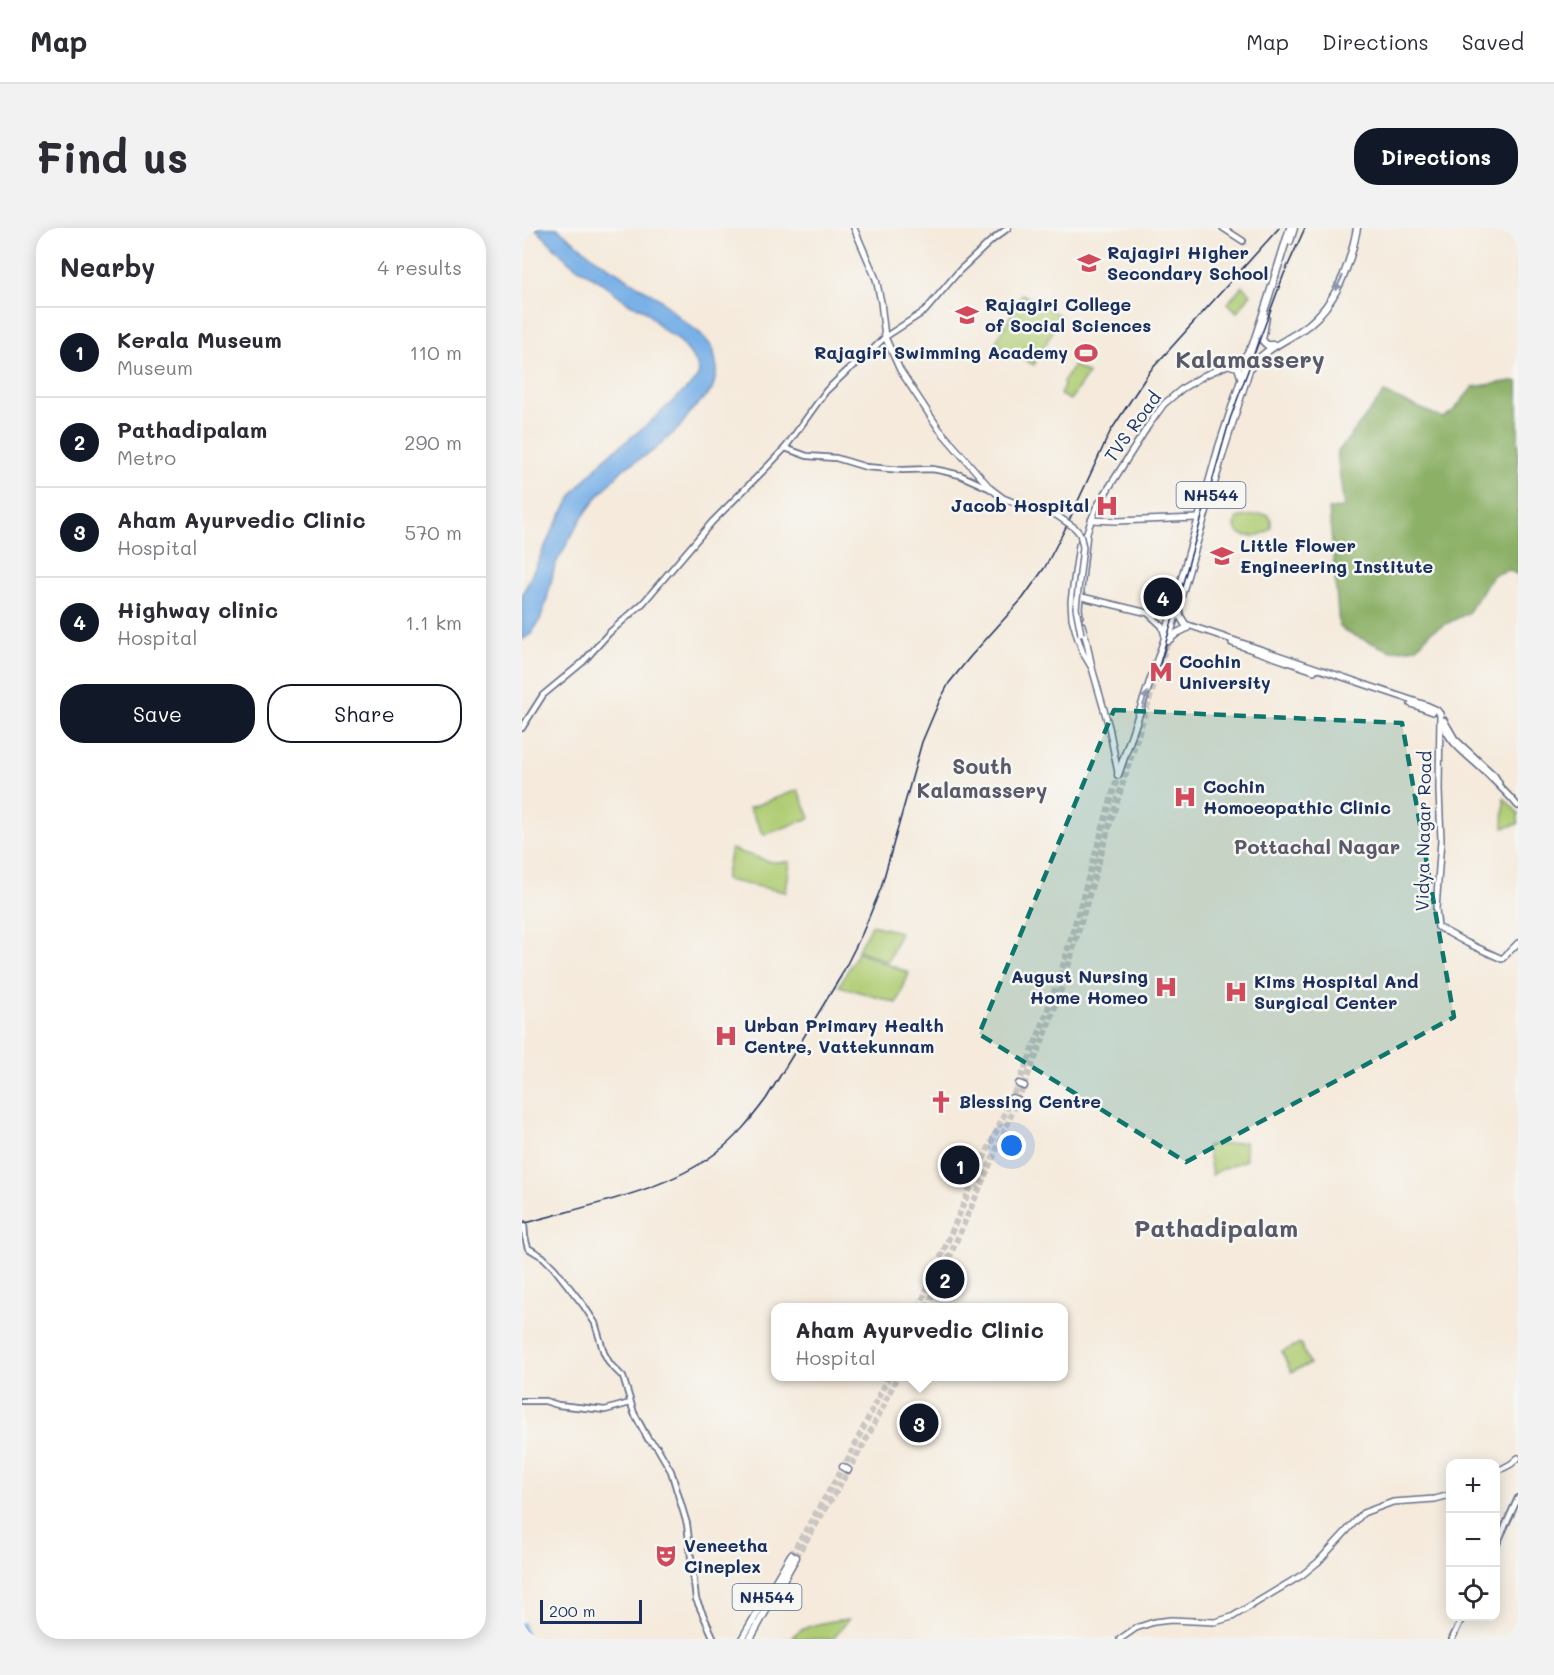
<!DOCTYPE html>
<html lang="en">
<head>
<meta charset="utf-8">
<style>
	:root { --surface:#fff; --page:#f2f2f3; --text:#2b2b33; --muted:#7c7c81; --line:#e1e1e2; --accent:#111827 }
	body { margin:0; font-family:Mali,sans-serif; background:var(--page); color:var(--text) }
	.controls { position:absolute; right:18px; bottom:18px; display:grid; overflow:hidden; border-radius:12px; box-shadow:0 3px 15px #0003 }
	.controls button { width:54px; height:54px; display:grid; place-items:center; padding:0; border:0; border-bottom:2px solid var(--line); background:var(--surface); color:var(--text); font:30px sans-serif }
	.scale { position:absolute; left:18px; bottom:15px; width:102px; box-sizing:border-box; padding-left:6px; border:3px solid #1b2f5e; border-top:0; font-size:16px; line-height:21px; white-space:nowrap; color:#1b2f5e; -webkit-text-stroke:4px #f6f6f2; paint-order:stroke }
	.you { position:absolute; left:490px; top:918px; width:21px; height:21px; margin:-15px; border:4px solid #fff; border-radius:50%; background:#1a73e8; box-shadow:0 0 0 9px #1a73e833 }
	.badge { display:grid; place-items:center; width:39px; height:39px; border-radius:50%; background:var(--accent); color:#fff; font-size:20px; font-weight:700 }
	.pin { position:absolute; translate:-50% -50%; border:3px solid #fff; box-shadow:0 2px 6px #0006 }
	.popup { position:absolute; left:249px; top:1075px; width:297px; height:78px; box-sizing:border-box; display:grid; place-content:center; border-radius:12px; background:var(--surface); filter:drop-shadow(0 2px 4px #0005); font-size:20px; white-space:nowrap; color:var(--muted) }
	.popup b { font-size:22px; color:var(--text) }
	.popup::after { content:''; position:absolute; left:50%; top:100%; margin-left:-12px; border:12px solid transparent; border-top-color:var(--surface) }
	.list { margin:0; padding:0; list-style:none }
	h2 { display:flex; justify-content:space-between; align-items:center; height:78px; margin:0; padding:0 24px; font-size:26px }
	h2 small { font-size:20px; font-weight:400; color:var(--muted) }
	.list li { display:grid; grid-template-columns:39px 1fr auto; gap:18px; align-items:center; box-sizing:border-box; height:90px; padding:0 24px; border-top:2px solid var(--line) }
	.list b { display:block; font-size:22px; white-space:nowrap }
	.list p { margin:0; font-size:20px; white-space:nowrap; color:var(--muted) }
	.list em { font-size:20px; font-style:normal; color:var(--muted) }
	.actions { display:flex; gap:12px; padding:18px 24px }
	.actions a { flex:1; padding:14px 0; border:2px solid var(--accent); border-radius:24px; text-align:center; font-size:21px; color:var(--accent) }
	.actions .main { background:var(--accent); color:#fff }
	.icon { flex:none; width:33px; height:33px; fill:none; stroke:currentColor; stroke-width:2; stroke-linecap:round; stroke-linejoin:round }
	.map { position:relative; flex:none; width:996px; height:1411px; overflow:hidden; border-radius:24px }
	header { display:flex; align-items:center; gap:36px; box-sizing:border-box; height:84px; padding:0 30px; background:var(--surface); border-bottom:2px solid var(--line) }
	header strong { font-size:28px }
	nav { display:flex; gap:33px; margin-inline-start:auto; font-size:21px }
	.intro { display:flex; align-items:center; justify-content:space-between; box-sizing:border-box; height:144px; padding:0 36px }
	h1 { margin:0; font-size:42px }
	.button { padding:15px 27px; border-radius:24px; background:var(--accent); color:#fff; font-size:21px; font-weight:700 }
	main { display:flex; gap:36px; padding:0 36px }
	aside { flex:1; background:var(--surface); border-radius:24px; box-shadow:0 3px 15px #0003 }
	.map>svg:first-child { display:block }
	.green { fill:#b0cd74; stroke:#667e69; stroke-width:1.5 }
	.forest { fill:#8cb066; stroke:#547062; stroke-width:1.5 }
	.water { fill:#78b0e7; stroke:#4a70a2; stroke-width:1.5 }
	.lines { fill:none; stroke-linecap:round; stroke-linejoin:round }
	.canal { stroke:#78b0e7; stroke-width:4 }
	.trunk-tunnel { stroke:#c9c5c2; stroke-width:6; stroke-dasharray:6 3; stroke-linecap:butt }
	.tertiary-casing { stroke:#67708a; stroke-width:8 }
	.secondary-casing { stroke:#67708a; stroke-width:8 }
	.primary-casing { stroke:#67708a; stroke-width:8 }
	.trunk-casing { stroke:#67708a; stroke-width:9 }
	.tertiary { stroke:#fff; stroke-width:4.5 }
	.secondary { stroke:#fff; stroke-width:5 }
	.primary { stroke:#fff; stroke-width:5 }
	.trunk { stroke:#fff; stroke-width:6 }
	.rail { stroke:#1b2f5e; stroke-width:1.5 }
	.secondary-bridge-casing { stroke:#67708a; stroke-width:8; stroke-linecap:butt }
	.secondary-bridge { stroke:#fff; stroke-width:5 }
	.oneway { fill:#8d97ae }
	.marked { fill:#0f766e; fill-opacity:0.2; stroke:#0f766e; stroke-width:4.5; stroke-dasharray:12 8; stroke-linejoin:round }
	.labels { text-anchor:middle; stroke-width:5; stroke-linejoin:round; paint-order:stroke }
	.shield { fill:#f6f6f2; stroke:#5d6b8a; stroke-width:1.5 }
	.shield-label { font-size:16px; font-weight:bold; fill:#1b2f5e }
	.poi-label { font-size:18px; font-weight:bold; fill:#1b2f5e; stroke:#f6f6f2; text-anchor:start }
	.street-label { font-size:18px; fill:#1b2f5e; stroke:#f6f6f2 }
	.neighbourhood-label { font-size:20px; font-weight:bold; fill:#59596a; stroke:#f6f6f2 }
	.quarter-label { font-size:21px; font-weight:bold; fill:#59596a; stroke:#f6f6f2 }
	.district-label { font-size:24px; font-weight:bold; fill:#59596a; stroke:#f6f6f2 }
</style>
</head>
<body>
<header>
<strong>Map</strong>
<nav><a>Map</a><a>Directions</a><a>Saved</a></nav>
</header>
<div class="intro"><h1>Find us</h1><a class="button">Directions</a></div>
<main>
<aside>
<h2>Nearby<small>4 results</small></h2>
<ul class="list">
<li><span class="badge">1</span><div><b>Kerala Museum</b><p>Museum</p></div><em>110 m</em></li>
<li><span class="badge">2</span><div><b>Pathadipalam</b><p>Metro</p></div><em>290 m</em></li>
<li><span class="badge">3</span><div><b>Aham Ayurvedic Clinic</b><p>Hospital</p></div><em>570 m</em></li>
<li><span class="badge">4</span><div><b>Highway clinic</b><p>Hospital</p></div><em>1.1 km</em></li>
</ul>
<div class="actions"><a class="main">Save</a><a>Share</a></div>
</aside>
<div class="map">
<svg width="996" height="1411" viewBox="0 0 996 1411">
	<rect width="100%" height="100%" fill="#f6f6f2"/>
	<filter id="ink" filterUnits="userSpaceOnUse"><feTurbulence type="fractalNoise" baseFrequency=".0167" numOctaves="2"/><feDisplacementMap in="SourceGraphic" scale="12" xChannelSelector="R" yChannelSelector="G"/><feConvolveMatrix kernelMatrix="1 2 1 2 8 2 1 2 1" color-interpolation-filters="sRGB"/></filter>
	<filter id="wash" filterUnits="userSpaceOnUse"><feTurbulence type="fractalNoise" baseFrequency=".008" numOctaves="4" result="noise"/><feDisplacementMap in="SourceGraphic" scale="24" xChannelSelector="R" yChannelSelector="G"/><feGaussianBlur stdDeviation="1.35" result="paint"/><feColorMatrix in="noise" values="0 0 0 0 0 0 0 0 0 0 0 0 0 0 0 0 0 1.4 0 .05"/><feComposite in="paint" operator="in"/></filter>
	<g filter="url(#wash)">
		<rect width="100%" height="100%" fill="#f5eadb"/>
		<g class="green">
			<polygon points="720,58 729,66 715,84 706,75"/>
			<polygon points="500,66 539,88 512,137 473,116"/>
			<polygon points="552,137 566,146 548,172 538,167 542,158 541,154"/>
			<path d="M739 286 746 287 749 292V300C739 312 705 312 715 290Z"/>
			<polygon points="276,562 288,590 242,607 227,580"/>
			<polygon points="982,570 996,585 996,596 981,600"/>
			<polygon points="209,621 249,634 268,634 264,664 203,652"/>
			<polygon points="349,697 378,704 366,734 336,722"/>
			<polygon points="336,724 387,745 375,775 317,758"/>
			<polygon points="723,914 724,932 698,942 690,947 685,918"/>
			<polygon points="778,1115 788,1136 769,1144 760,1124"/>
			<path d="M327 1391 311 1411H275L271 1408C280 1397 313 1392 327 1391Z"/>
		</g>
		<polygon class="forest" points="990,153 996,154 996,347 987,342 971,347 946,385 910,403 894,420 869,423 824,404 817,397 807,281 822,280 815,225 862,165 921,190 931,183 951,159"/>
		<polygon class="water" points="13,0 35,0 74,31 139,72 159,91 179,106 191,120 195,140 193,151 190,162 170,182 157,200 131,223 101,241 76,268 59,291 33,337 24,375 17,394 9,406 0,412 0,368 31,301 53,263 83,230 126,196 173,153 177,145 174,134 167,124 155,110 140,101 123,82 108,76 80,55 47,34"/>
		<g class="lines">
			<polyline class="canal" points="0,1396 4,1411"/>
		</g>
	</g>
	<g filter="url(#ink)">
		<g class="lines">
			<g class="trunk-tunnel">
				<polyline points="397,1080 451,954 503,841 520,798 540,741 596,547"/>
				<polyline points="405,1080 480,909 524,804 541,756 586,602 646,413"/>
				<polyline points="269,1327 326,1231 367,1148"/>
				<path d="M274 1329C309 1271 348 1212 375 1148"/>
			</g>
			<g class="tertiary-casing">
				<g id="tertiary">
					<polyline points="701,0 721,13"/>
					<polyline points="263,220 285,228 314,230 344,239 381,242 410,241 421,243 438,247 469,261"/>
					<path d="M919 491C925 514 944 526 960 541 972 553 985 565 996 578"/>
					<polyline points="922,492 933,511 973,548 977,555"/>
					<polyline points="0,500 21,467 61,434 87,405 121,375 190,294 247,237 263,220 304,163 326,142 341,131 363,109 403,83 437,43 469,13 486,0"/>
					<polyline points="2,996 3,1009 6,1020 21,1029 32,1040 62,1078 73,1095 82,1125 88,1136 101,1149 112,1185 126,1211 135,1219 149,1243 165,1296 174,1371 192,1411"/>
					<polyline points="0,1173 23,1173 36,1177 83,1182 108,1175"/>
					<polyline points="974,1318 996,1270"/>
					<polyline points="930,1411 941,1388"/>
				</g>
			</g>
			<g class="secondary-casing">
				<g id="secondary">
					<polyline points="332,0 354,51 359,74 363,109 378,142 417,201 469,261 481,270 498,277"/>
					<polyline points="569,292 594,293 676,290"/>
					<polyline points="556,368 626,385 640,398 643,408"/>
					<polyline points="628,386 636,387 644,383 654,371"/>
					<polyline points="663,396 904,477 915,482 918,486"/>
					<polyline points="710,415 792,443"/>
					<polyline points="889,476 911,484"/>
					<polyline points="918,486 917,562 919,612 914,681 916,699 945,715 980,731 996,715"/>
					<polyline points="974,1244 989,1236 996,1230"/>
					<polyline points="598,1411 614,1400 632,1394 649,1392 693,1394 710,1389 780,1347 796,1334 841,1285 871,1274 913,1271 928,1267"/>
				</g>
			</g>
			<g class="primary-casing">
				<g id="primary">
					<polyline points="558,388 557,380 565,305"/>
					<polyline points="560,397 565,415 570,440 587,499 596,545"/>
					<polyline points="570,440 561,425 555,408 550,390 549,373 557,317 565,304 574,280 626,198 642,176 661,160 683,147 717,132 723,128 728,120"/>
				</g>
			</g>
			<g class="trunk-casing">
				<g id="trunk">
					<polyline points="768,13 772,0"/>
					<polyline points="744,89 740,112 745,117 752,117"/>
					<polyline points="708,137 716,139 719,149"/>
					<polyline points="657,382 658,388 663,396"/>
					<polyline points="648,411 655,405 665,400"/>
					<path d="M646 413 702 221 727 142C741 122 758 116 778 103 812 81 828 39 835 0"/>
					<polyline points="596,547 643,410 697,219 746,71 768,0"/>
					<polyline points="497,856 502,858"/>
					<polyline points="490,870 496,872"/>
					<polyline points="321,1239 326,1242"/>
					<polyline points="220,1411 269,1327"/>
					<polyline points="228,1411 274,1329"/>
				</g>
			</g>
			<use href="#tertiary" class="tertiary"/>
			<use href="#secondary" class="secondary"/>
			<use href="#primary" class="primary"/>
			<use href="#trunk" class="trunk"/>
			<g class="rail">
				<polyline points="636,442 708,191 762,46 783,0"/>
				<path d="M0 996C62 978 143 964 194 925 214 910 229 891 244 871L319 748 340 706 359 660 400 514 417 474 427 455 448 429 501 370 523 339 543 301 588 204 628 143 757 0"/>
			</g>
			<g class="secondary-bridge-casing">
				<polyline id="secondary-bridge" points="498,277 534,287 553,300 558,306 561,319 554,380 559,406"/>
			</g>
			<use href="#secondary-bridge" class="secondary-bridge"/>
		</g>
		<defs><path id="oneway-solid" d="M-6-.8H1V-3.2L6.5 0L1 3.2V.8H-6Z" transform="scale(1.5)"/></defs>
		<g class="oneway">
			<use href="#oneway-solid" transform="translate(817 55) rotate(116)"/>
			<use href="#oneway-solid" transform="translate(623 472) rotate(-72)"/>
		</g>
	</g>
	<path class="marked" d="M592 482 880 495 932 789 664 934 457 806Z"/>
	<defs>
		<g id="school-bare" transform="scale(1.8)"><path d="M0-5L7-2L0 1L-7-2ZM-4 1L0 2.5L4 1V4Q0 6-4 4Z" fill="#d1495b" stroke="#f6f6f2" stroke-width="2.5" paint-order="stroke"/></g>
		<g id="university-bare" transform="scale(1.8)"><path d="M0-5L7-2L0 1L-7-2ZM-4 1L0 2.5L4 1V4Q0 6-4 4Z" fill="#d1495b" stroke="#f6f6f2" stroke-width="2.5" paint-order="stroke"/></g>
		<g id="stadium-bare" transform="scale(1.8)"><path d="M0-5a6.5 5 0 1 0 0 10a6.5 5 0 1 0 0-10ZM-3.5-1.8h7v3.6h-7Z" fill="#d1495b" stroke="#f6f6f2" stroke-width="2.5" paint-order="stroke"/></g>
		<g id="hospital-bare" transform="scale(1.8)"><path d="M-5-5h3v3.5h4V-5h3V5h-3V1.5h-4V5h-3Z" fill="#d1495b" stroke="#f6f6f2" stroke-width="2.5" paint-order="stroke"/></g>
		<g id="metro-bare" transform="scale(1.8)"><path d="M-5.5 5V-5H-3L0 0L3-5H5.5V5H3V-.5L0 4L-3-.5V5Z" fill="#d1495b" stroke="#f6f6f2" stroke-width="2.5" paint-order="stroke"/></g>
		<g id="church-bare" transform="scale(1.8)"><path d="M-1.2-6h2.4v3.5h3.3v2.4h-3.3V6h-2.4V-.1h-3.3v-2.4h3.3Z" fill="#d1495b" stroke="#f6f6f2" stroke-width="2.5" paint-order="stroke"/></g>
		<g id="theatre-bare" transform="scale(1.8)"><path d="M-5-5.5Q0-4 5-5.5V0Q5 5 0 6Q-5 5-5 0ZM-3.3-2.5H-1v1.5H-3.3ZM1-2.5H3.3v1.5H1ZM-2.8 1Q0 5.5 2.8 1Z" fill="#d1495b" stroke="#f6f6f2" stroke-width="2.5" paint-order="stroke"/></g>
	</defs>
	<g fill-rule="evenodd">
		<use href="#school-bare" x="567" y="35"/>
		<use href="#university-bare" x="445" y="87"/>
		<use href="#stadium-bare" x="564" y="125"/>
		<use href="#hospital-bare" x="585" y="278"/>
		<use href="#university-bare" x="700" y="328"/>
		<use href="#metro-bare" x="639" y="444"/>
		<use href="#hospital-bare" x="663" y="569"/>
		<use href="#hospital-bare" x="644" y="759"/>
		<use href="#hospital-bare" x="714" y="764"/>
		<use href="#hospital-bare" x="204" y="808"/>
		<use href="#church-bare" x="419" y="874"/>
		<use href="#theatre-bare" x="144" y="1328"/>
	</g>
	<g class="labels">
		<g class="shield">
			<rect x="654.5" y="254" width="69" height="26" rx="4.5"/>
			<rect x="210.5" y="1356" width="69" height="26" rx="4.5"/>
		</g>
		<g class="shield-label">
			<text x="689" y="273">NH544</text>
			<text x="245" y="1375">NH544</text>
		</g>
		<g class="poi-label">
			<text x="585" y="31">Rajagiri Higher<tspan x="585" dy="21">Secondary School</tspan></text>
			<text x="463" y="83">Rajagiri College<tspan x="463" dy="21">of Social Sciences</tspan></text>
			<text x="546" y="131" text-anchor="end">Rajagiri Swimming Academy</text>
			<text x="567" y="284" text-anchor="end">Jacob Hospital</text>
			<text x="718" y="324">Little Flower<tspan x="718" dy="21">Engineering Institute</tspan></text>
			<text x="657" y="440">Cochin<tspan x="657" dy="21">University</tspan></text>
			<text x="681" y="565">Cochin<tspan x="681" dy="21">Homoeopathic Clinic</tspan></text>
			<text x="626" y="755" text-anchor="end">August Nursing<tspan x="626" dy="21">Home Homeo</tspan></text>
			<text x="732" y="760">Kims Hospital And<tspan x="732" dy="21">Surgical Center</tspan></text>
			<text x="222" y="804">Urban Primary Health<tspan x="222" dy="21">Centre, Vattekunnam</tspan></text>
			<text x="437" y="880">Blessing Centre</text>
			<text x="162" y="1324">Veneetha<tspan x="162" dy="21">Cineplex</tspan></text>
		</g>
		<g class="street-label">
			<text transform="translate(611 199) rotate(-54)" y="6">TVS Road</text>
			<text transform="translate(902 603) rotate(-89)" y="6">Vidya Nagar Road</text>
		</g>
		<g class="neighbourhood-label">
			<text x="795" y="626">Pottachal Nagar</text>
		</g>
		<g class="quarter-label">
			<text x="460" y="546">South<tspan x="460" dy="24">Kalamassery</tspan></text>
		</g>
		<g class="district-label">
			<text x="728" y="140">Kalamassery</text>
			<text x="694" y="1009">Pathadipalam</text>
		</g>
	</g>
</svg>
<div class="controls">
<button>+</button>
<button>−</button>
<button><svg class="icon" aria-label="locate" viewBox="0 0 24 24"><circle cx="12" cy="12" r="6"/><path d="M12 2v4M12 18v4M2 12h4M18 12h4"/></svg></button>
</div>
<div class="scale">200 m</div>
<div class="you"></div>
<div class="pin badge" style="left:438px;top:937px">1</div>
<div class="pin badge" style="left:423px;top:1051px">2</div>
<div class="pin badge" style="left:397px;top:1195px">3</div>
<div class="popup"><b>Aham Ayurvedic Clinic</b>Hospital</div>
<div class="pin badge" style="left:641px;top:369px">4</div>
</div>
</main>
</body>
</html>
